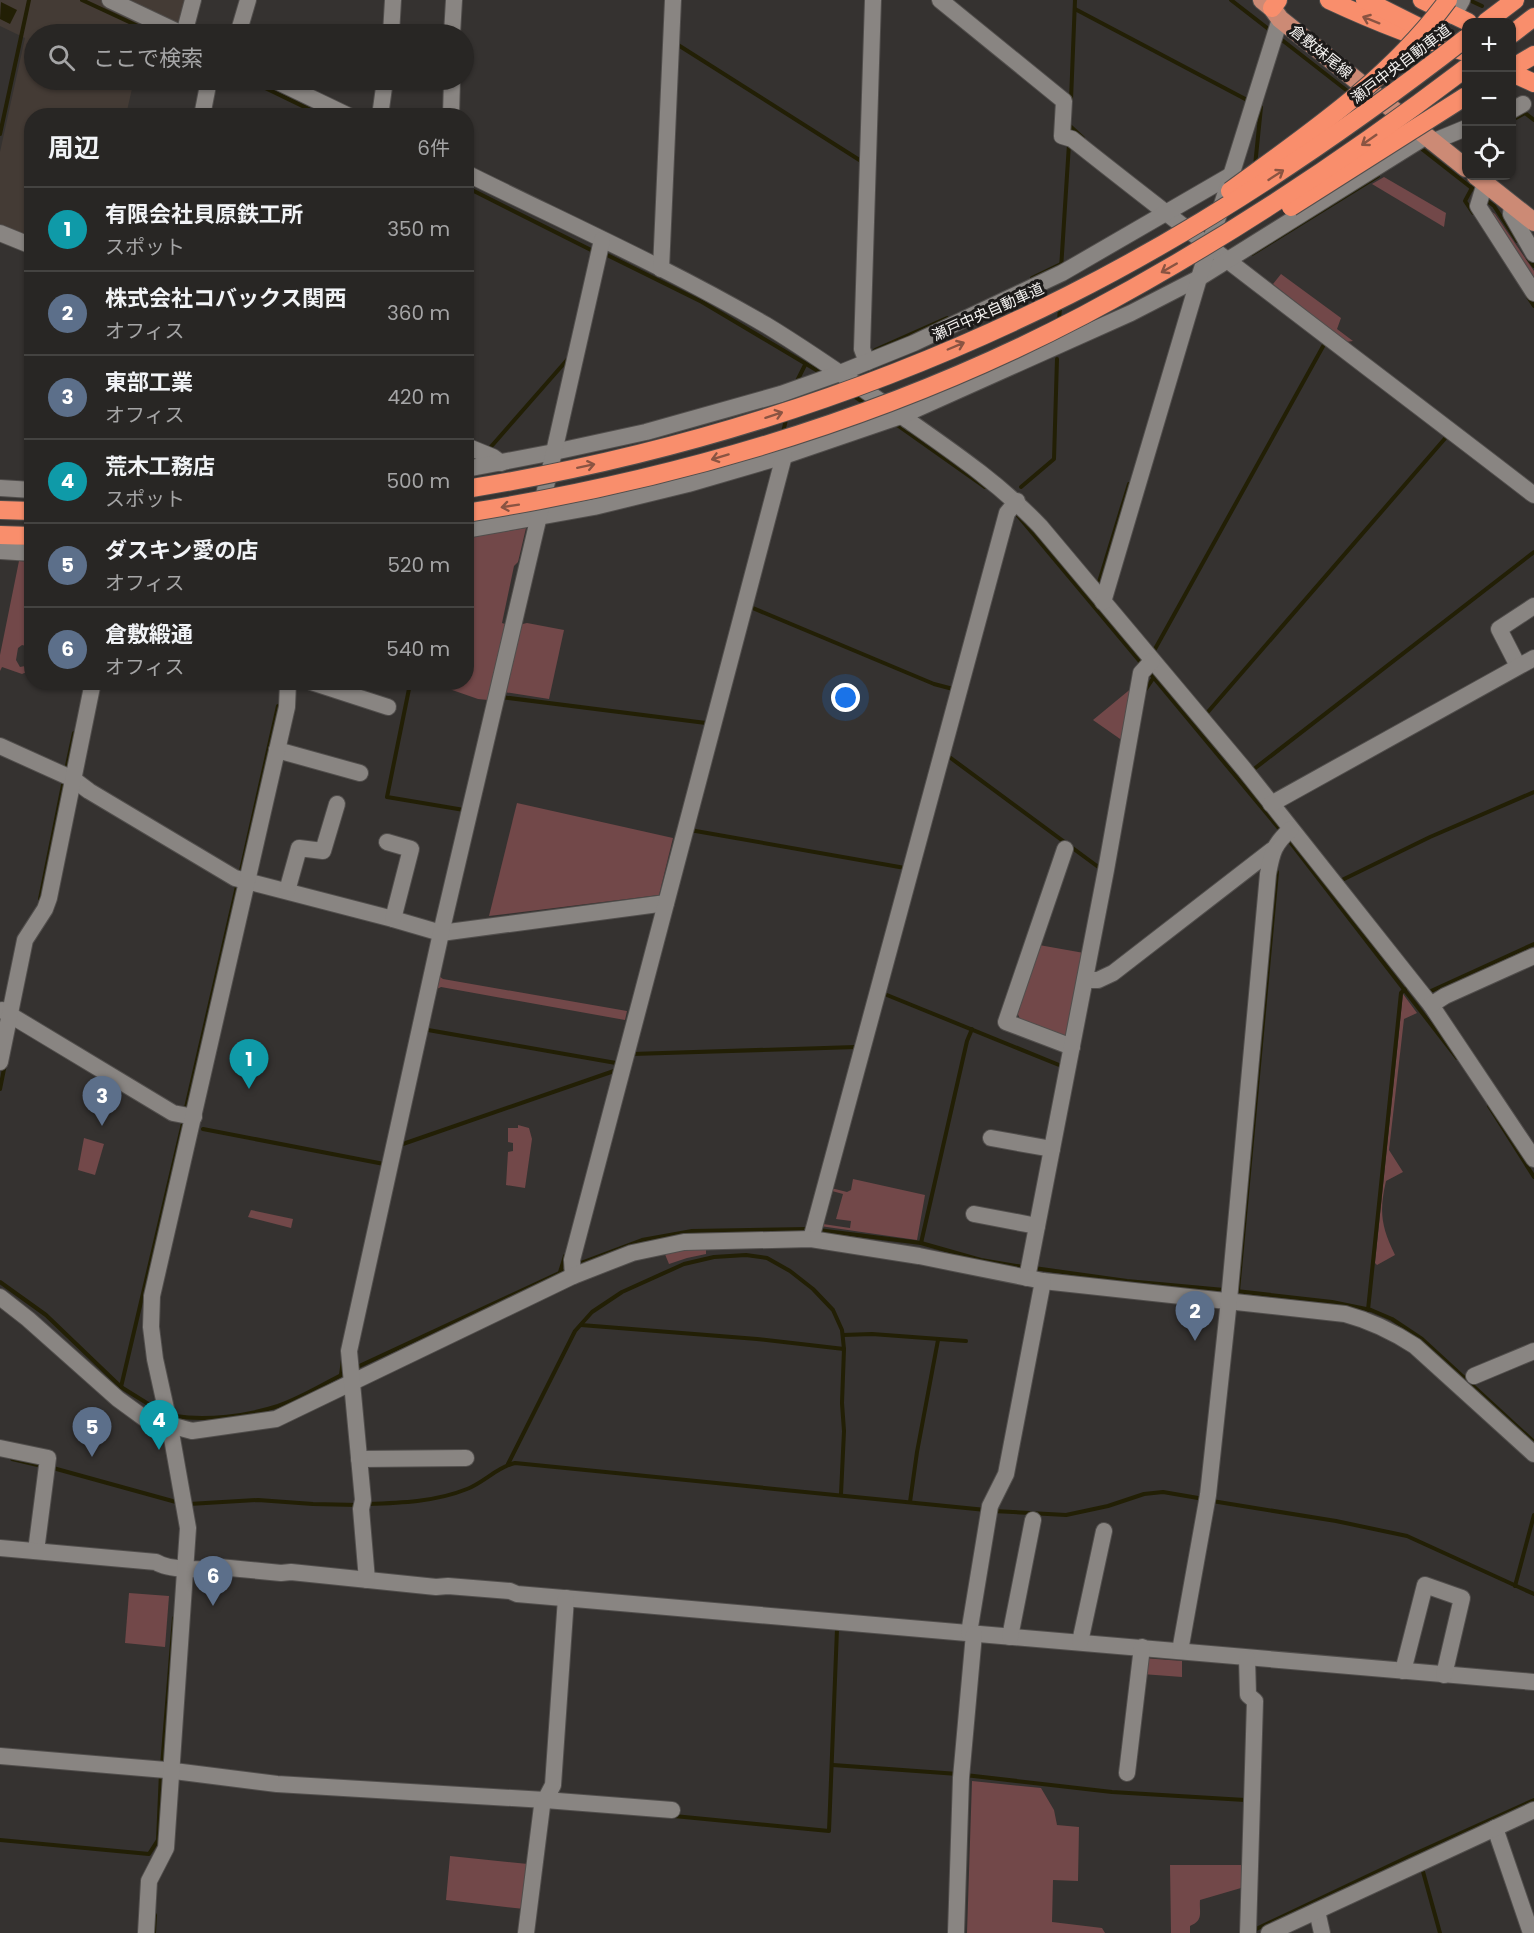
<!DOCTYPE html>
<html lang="ja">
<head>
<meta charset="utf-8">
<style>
	:root { --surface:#282624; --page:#302e2c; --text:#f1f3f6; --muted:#a5a5a6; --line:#444341; --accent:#3dd4a3 }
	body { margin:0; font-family:Poppins,"Noto Sans JP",sans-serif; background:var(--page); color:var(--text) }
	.controls { position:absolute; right:18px; top:18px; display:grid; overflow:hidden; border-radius:12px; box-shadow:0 2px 4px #0004 }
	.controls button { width:54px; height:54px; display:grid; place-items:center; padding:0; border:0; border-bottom:2px solid var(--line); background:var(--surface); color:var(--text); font:30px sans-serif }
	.you { position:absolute; left:846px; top:698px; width:21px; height:21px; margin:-15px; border:4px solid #fff; border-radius:50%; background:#1a73e8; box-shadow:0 0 0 9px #1a73e833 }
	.badge { display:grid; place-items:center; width:39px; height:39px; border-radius:50%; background:var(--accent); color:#fff; font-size:20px; font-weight:700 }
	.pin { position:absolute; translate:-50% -50px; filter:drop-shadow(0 2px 3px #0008) }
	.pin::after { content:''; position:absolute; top:32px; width:21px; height:18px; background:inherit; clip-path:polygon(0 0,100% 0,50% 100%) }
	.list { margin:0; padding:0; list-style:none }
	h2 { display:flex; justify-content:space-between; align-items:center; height:78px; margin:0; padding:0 24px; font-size:26px }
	h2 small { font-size:20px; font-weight:400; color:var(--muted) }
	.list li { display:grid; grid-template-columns:39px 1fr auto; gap:18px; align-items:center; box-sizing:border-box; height:84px; padding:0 24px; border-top:2px solid var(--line) }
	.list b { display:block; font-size:22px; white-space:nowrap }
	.list p { margin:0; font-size:20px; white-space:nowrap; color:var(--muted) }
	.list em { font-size:20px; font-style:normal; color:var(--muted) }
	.icon { flex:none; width:33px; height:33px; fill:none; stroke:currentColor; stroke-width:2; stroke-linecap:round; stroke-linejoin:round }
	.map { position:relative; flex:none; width:1534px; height:1933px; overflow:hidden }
	.search { position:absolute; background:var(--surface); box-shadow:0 2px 4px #0004; left:24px; top:24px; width:450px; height:66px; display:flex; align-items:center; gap:15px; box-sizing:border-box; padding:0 21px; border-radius:33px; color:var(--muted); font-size:22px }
	.panel { position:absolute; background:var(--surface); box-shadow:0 2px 4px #0004; left:24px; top:108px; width:450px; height:582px; border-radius:24px }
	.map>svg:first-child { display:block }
	.built { fill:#443b35 }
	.green { fill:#724849; fill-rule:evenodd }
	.water { fill:#221f05 }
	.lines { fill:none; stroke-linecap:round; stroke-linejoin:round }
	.stream { stroke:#221f05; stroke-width:4 }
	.minor-casing { stroke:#514e4c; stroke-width:18 }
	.major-casing { stroke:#514e4c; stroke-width:20 }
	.highway-casing { stroke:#514e4c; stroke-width:20 }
	.minor { stroke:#898582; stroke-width:16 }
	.major { stroke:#cc8a75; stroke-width:18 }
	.highway { stroke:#f98e6c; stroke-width:18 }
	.highway-bridge-casing { stroke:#514e4c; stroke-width:20; stroke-linecap:butt }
	.highway-bridge { stroke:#f98e6c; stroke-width:18 }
	.oneway { stroke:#8a5442 }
	.labels { text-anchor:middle; stroke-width:6; stroke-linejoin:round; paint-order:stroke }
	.street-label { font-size:15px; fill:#f4f2f0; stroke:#1c1a19 }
</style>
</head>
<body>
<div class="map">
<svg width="1534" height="1933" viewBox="0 0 1534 1933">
	<rect width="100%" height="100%" fill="#353230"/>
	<polygon class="built" points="0,0 190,0 182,34 34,34 34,80 134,80 126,115 32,116 31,239 0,225 0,152 25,38 0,26"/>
	<g class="green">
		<polygon points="1384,177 1446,213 1444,227 1372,184"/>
		<polygon points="1485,207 1495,214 1534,271 1534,285"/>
		<polygon points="1281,274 1341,318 1337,329 1353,341 1346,342 1273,284"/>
		<polygon points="526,528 518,562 514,566 502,623 505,624 488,700 478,699 432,683 466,682 467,538"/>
		<polygon points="19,561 32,562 31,653 30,647 22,645 18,648 16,660 20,667 30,665 31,670 22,674 2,667 0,671 0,655"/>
		<polygon points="527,623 564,630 549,699 504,692 518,625"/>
		<polygon points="1133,687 1123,741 1093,720"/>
		<polygon points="517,803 673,838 659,895 489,916"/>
		<polygon points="1039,945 1084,953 1069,1034 1062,1037 1020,1019 1016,1010"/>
		<polygon points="439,976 443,979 627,1011 625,1020 441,987 435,990"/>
		<path d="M1403 994 1417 1013 1404 1019 1389 1150 1403 1172 1386 1181C1379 1212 1381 1226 1395 1255L1377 1265 1375 1263Z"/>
		<polygon points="518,1125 529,1128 532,1139 525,1188 506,1185 508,1152 513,1151 513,1143 508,1142 508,1128 518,1128"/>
		<polygon points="84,1138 104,1144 95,1175 78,1170"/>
		<path d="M853 1179 925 1195 917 1240 820 1226 831 1188 847 1192 851 1190ZM832 1191 843 1194 836 1219 851 1221 850 1228 823 1224Z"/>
		<polygon points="251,1210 293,1219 291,1228 248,1217"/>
		<polygon points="706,1246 706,1254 687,1258 669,1264 664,1252"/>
		<polygon points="129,1593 169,1596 165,1647 125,1643"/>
		<polygon points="1143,1658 1182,1661 1182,1677 1142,1674"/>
		<polygon points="972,1781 1041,1788 1054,1810 1057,1825 1079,1827 1078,1881 1053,1880 1052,1922 1102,1928 1105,1933 967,1933"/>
		<polygon points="450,1856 528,1864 524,1909 446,1900"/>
		<path d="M1170 1865H1241V1888L1200 1900C1199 1913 1204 1920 1190 1926V1933H1171Z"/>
	</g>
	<polygon class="water" points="1,2 17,10 10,24 0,19"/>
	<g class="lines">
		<g class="stream">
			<polyline points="82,0 155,34"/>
			<polyline points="1231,0 1271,31"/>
			<polyline points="1469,0 1482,6"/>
			<polyline points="1075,9 1249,101"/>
			<polyline points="1282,40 1350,93"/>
			<polyline points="675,43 861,161"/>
			<polyline points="249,80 323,116"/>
			<polyline points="1071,100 1075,0"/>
			<polyline points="1512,120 1525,113 1534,120"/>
			<polyline points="1070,126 1083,138"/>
			<polyline points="0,134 29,0"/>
			<polyline points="1418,146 1478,193"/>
			<polyline points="1255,166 1261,107 1259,106"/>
			<polyline points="466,187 593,251"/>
			<polyline points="1486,200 1494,206 1517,241"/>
			<polyline points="1473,213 1465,201 1473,186"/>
			<polyline points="466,221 470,189"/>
			<polyline points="605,254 702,302 823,374"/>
			<polyline points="1252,254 1378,176"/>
			<polyline points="1528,258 1534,266"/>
			<polyline points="1061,269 1069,144"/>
			<polyline points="1032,278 1061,264"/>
			<polyline points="1528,297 1534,306"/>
			<polyline points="1059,322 1060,306"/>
			<polyline points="875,350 947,318"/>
			<polyline points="796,383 805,365"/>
			<polyline points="851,394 867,405"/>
			<polyline points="896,424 985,487"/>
			<polyline points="783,432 787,416"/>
			<polyline points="489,449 567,360"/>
			<polyline points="1021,487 1054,459 1057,359"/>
			<polyline points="1014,511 1142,664"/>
			<polyline points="1099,582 1129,484"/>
			<polyline points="748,606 934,684 953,689"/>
			<polyline points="1155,649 1326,341"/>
			<polyline points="1149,672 1282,832"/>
			<polyline points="406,682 410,684 387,797 464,810"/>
			<polyline points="1146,689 1154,677"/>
			<polyline points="501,697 706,723"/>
			<polyline points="1207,713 1448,435"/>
			<polyline points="948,756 1101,869"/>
			<polyline points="1254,769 1534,552"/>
			<polyline points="66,770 74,733"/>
			<polyline points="690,830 905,868"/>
			<polyline points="1287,838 1457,1058"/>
			<polyline points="240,875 278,706"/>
			<polyline points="1342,880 1430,837 1534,792"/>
			<polyline points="40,899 64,780"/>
			<polyline points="1431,991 1534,944"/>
			<polyline points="882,993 1064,1067"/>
			<polyline points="428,1030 616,1063"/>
			<polyline points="632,1054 856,1047"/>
			<polyline points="0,1089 5,1064"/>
			<polyline points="1489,1106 1534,1177"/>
			<polyline points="185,1112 238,882"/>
			<polyline points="203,1129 384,1164"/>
			<polyline points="400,1145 614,1071"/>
			<polyline points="818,1230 921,1243 981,1260 1023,1267"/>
			<polyline points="921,1243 967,1041 972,1029"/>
			<polyline points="578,1264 642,1240 692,1231 808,1229"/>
			<polyline points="1034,1268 1127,1281 1224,1290"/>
			<polyline points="560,1272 565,1256"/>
			<polyline points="0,1282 46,1315 121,1387 158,1410"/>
			<polyline points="1236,1291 1332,1302 1371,1310 1392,1319 1422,1339 1534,1442"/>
			<polyline points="1238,1291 1277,872"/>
			<polyline points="1368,1310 1401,993 1405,989"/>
			<polyline points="581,1325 757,1339 844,1349"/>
			<polyline points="843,1335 872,1334 966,1341"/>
			<polyline points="355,1368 568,1269"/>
			<polyline points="341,1375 343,1360"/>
			<polyline points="121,1387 184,1119"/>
			<path d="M175 1416C207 1421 247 1416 278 1406 301 1398 324 1384 345 1373"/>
			<polyline points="12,1459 42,1466"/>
			<polyline points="508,1464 575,1331 592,1312 622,1292 684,1264 714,1257 746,1255 767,1258 790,1271 813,1289 833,1310 842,1330 844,1349 842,1403 844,1431 841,1494"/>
			<polyline points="53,1468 176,1502"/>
			<polyline points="1212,1501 1336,1521 1407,1536 1534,1594"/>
			<polyline points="910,1502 917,1452 938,1340"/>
			<polyline points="189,1504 258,1500 313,1504 358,1505"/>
			<path d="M366 1504C399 1503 435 1502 467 1489 483 1483 499 1466 515 1463L986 1510"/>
			<polyline points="993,1511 1066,1515 1108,1506 1144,1494 1163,1492 1204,1499"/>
			<polyline points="1515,1586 1534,1515"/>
			<polyline points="833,1765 958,1774"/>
			<polyline points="162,1766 174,1618"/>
			<polyline points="965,1775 1112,1792 1245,1800"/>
			<polyline points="674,1816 829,1831 837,1629"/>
			<polyline points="0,1840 149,1854 158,1840 161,1773"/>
			<polyline points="1422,1868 1440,1933"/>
			<polyline points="1252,1931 1410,1856 1534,1800"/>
			<polyline points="154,1933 155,1915"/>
		</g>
		<g class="minor-casing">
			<g id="minor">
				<polyline points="110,0 182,34"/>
				<path d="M940 0 1064 101 1062 136 1072 139C1224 260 1380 376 1534 495"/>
				<polyline points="1453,16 1462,0"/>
				<polyline points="184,34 193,0"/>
				<polyline points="238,34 248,0"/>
				<polyline points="391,34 393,0"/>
				<polyline points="452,34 454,0"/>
				<polyline points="274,80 349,116"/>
				<polyline points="1512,110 1523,104"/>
				<polyline points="202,116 209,80"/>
				<polyline points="380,116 385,80"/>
				<polyline points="451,116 452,80"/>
				<polyline points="1432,142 1466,128"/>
				<path d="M466 173C567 223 670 269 766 325 814 354 860 387 906 419 953 452 1000 484 1040 526L1244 769 1431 1005 1534 1159"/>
				<polyline points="1485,183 1478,206 1534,293"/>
				<polyline points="1512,204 1511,214 1534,254"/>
				<polyline points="0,233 32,246"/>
				<polyline points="661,269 673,0"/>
				<polyline points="867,362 862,349 873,0"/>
				<polyline points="466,446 493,457 501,463"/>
				<polyline points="466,469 554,452 646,432 781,394 840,373 914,343 1062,273 1233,174"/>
				<polyline points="0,488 32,490"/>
				<polyline points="466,530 594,507 688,484 784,456 901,416 1131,313 1199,278 1425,137"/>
				<polyline points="0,551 32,553"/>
				<polyline points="1103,602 1199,278 1280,19"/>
				<polyline points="1518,666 1499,629 1534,606"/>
				<polyline points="311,682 388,707"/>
				<polyline points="0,746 73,779 89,791 235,878 393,919 441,933 666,903"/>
				<polyline points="277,750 360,773"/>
				<polyline points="1271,804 1534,658"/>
				<polyline points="387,842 411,849 393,919"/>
				<polyline points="1065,849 1006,1022 1072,1047"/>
				<polyline points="287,891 299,848 323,851 337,804"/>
				<polyline points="1085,980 1098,980 1113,973 1272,850"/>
				<polyline points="1431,1005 1445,996 1534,956"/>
				<polyline points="2,1010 173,1113 194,1117"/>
				<polyline points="0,1062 25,940 45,909 49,898 93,682"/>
				<polyline points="991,1138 1052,1149"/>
				<polyline points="974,1214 1037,1226"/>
				<polyline points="811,1239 1007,513 1017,501"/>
				<polyline points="573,1276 572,1260 784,456"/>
				<polyline points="1027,1278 1106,870 1141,673 1152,661"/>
				<path d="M0 1297 28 1319 118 1399 144 1418 192 1431 276 1419 573 1276 632 1253 684 1242 811 1239 919 1256 1043 1281 1345 1314C1371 1321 1392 1331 1415 1346L1534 1454"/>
				<polyline points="1474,1376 1534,1351"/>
				<polyline points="0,1448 48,1458 36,1551"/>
				<polyline points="359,1459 466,1458"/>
				<path d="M0 1548 156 1562C168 1570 205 1571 219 1567L281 1573 291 1572 436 1587 448 1586 510 1591 517 1594 1534 1682"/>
				<polyline points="367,1580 361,1509 363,1500 349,1351 441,933 554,452 602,240"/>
				<polyline points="969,1633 990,1506 1006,1474 1043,1281"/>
				<polyline points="1010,1637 1033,1520"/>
				<polyline points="1080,1642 1104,1531"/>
				<path d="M1180 1651 1208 1495 1229 1300 1268 874C1272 852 1274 844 1291 829"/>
				<polyline points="1247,1658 1248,1695 1255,1701 1248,1933"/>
				<polyline points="1403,1671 1425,1585 1462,1598 1444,1675"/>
				<polyline points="0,1756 166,1770 277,1784 545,1800 672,1810"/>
				<polyline points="1127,1773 1142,1647"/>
				<polyline points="1495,1828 1531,1933"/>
				<polyline points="1317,1911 1322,1933"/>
				<polyline points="146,1933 149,1881 166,1848 188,1528 170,1427 155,1359 151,1327 152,1296 287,707 288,682"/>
				<polyline points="526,1933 542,1806 553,1785 566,1598"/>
				<polyline points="956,1933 961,1778 974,1634"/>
				<polyline points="1269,1933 1534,1810"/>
			</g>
		</g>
		<g class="major-casing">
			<g id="major">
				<polyline points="1262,0 1272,8 1280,19 1466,168"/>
				<polyline points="1476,176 1534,222"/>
			</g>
		</g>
		<g class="highway-casing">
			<g id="highway">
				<path d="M1329 0C1374 21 1419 39 1466 52"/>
				<polyline points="1365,0 1417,26"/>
				<polyline points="1422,0 1468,22"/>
				<polyline points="1272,8 1278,0"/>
				<polyline points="1486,22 1515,0"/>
				<polyline points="1512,34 1534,17"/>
				<polyline points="1512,68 1534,55"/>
				<polyline points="1512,73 1534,83"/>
				<polyline points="0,510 32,511"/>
				<polyline points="0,535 32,536"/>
			</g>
		</g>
		<use href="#minor" class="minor"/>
		<use href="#major" class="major"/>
		<use href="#highway" class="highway"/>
		<g class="highway-bridge-casing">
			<g id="highway-bridge">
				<path d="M1230 191C1308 134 1390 79 1448 0"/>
				<polyline points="1291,207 1466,96"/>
				<path d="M466 489C676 455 880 390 1069 295 1210 224 1342 134 1466 38"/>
				<path d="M466 513C680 479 892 416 1084 315 1218 244 1345 160 1466 68"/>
			</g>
		</g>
		<use href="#highway-bridge" class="highway-bridge"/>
	</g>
	<defs><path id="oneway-shaft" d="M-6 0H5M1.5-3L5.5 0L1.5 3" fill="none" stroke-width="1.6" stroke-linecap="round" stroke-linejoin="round" transform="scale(1.5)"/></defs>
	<g class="oneway">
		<use href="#oneway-shaft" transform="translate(1371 20) rotate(-158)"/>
		<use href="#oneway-shaft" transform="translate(1369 140) rotate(145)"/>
		<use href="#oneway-shaft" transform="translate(1276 175) rotate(-33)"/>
		<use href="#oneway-shaft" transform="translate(1169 268) rotate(150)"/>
		<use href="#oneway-shaft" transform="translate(956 346) rotate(-23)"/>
		<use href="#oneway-shaft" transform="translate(774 415) rotate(-18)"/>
		<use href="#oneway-shaft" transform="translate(720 457) rotate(163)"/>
		<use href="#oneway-shaft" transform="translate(586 466) rotate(-12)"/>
		<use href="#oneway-shaft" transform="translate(510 506) rotate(171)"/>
	</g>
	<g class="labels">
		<g class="street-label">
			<text transform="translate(1321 52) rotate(39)" y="5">倉敷妹尾線</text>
			<text transform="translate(1401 64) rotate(-37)" y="5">瀬戸中央自動車道</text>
			<text transform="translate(988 312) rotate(-24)" y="5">瀬戸中央自動車道</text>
		</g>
	</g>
</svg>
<div class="controls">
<button>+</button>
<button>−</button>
<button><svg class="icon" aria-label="locate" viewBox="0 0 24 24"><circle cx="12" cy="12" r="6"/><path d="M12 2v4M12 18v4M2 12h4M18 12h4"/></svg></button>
</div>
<div class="you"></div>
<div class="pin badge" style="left:249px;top:1089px;background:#0f9aa8">1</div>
<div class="pin badge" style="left:1195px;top:1341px;background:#5c6f8a">2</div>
<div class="pin badge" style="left:102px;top:1126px;background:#5c6f8a">3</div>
<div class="pin badge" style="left:159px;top:1450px;background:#0f9aa8">4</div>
<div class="pin badge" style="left:92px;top:1457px;background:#5c6f8a">5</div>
<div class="pin badge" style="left:213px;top:1606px;background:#5c6f8a">6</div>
<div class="search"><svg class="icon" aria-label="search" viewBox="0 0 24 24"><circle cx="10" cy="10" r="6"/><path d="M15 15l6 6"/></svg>ここで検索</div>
<section class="panel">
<h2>周辺<small>6件</small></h2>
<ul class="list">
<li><span class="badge" style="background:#0f9aa8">1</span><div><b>有限会社貝原鉄工所</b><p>スポット</p></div><em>350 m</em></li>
<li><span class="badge" style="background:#5c6f8a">2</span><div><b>株式会社コバックス関西</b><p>オフィス</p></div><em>360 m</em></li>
<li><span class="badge" style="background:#5c6f8a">3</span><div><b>東部工業</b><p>オフィス</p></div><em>420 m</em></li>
<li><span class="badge" style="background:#0f9aa8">4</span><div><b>荒木工務店</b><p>スポット</p></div><em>500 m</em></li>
<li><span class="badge" style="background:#5c6f8a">5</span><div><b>ダスキン愛の店</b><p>オフィス</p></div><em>520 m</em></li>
<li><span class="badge" style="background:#5c6f8a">6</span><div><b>倉敷緞通</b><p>オフィス</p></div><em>540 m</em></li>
</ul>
</section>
</div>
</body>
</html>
